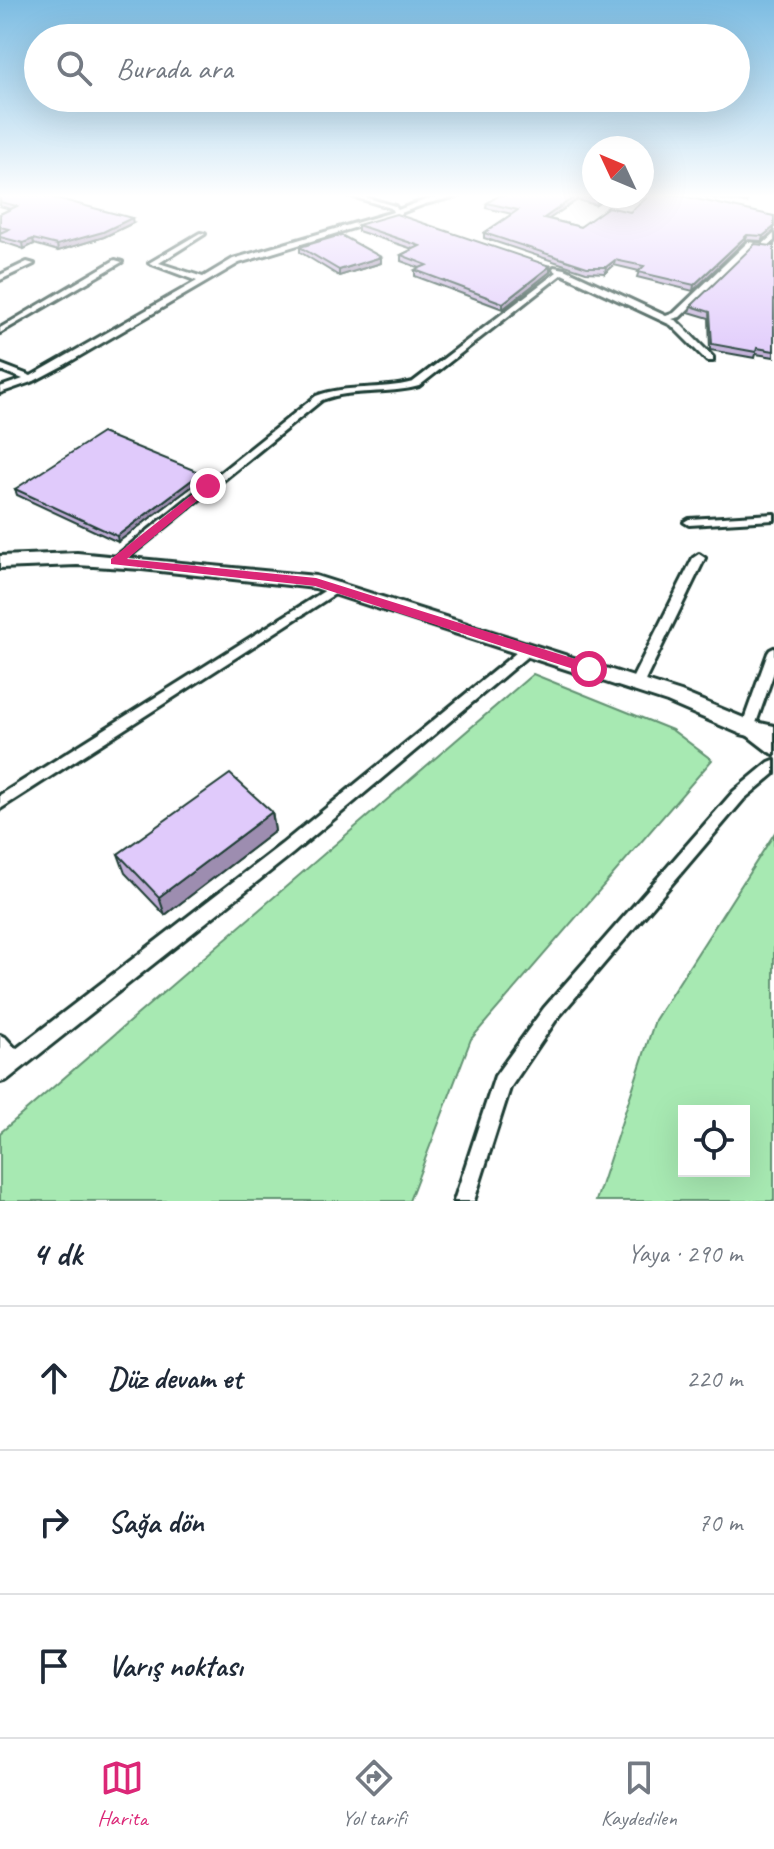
<!DOCTYPE html>
<html lang="tr">
<head>
<meta charset="utf-8">
<style>
	:root { --surface:#fff; --page:#f6f6f7; --text:#1f2937; --muted:#747a83; --line:#e0e1e3; --accent:#db2777 }
	body { margin:0; font-family:Caveat,sans-serif; background:var(--page); color:var(--text) }
	.controls { position:absolute; right:24px; bottom:24px; display:grid; overflow:hidden; border-radius:0px; box-shadow:0 8px 32px #0002 }
	.controls button { width:72px; height:72px; display:grid; place-items:center; padding:0; border:0; border-bottom:2px solid var(--line); background:var(--surface); color:var(--text); font:40px sans-serif }
	.compass { position:absolute; left:582px; top:136px; width:72px; height:72px; border-radius:50%; background:var(--surface); box-shadow:0 8px 32px #0002; rotate:314deg }
	.stop { position:absolute; width:24px; height:24px; margin:-18px; border:6px solid #db2777; border-radius:50%; background:#fff }
	.stop.end { background:#db2777; border-color:#fff; box-shadow:0 2px 8px #0008 }
	.list { margin:0; padding:0; list-style:none }
	h2 { display:flex; justify-content:space-between; align-items:center; height:104px; margin:0; padding:0 32px; font-size:34px }
	h2 small { font-size:26px; font-weight:400; color:var(--muted) }
	.list li { display:grid; grid-template-columns:52px 1fr auto; gap:24px; align-items:center; box-sizing:border-box; height:144px; padding:0 32px; border-top:2px solid var(--line) }
	.list b { display:block; font-size:30px; white-space:nowrap }
	.list em { font-size:26px; font-style:normal; color:var(--muted) }
	.icon { flex:none; width:44px; height:44px; fill:none; stroke:currentColor; stroke-width:2; stroke-linecap:round; stroke-linejoin:round }
	.map { position:relative; flex:none; width:774px; height:1201px; overflow:hidden }
	.search { position:absolute; background:var(--surface); box-shadow:0 8px 32px #0002; left:24px; right:24px; top:24px; height:88px; display:flex; align-items:center; gap:20px; box-sizing:border-box; padding:0 28px; border-radius:44px; color:var(--muted); font-size:30px }
	.sheet { height:536px; background:var(--surface) }
	nav { display:flex; justify-content:space-around; align-items:center; box-sizing:border-box; height:112px; border-top:2px solid var(--line); background:var(--surface); font-size:22px; color:var(--muted) }
	nav a { display:grid; justify-items:center; gap:4px }
	nav .on { color:var(--accent) }
	.map>svg:first-child { display:block }
	.green { fill:#a7e9b2; stroke:#639373; stroke-width:2; fill-rule:evenodd }
	.lines { fill:none; stroke-linecap:round; stroke-linejoin:round }
	.street-casing { stroke:#1f3d34; stroke-width:6 }
	.secondary-casing { stroke:#1f3d34; stroke-width:6 }
	.street { fill:#fff; fill-rule:evenodd }
	.secondary { fill:#fff; fill-rule:evenodd }
	.wall { fill:#c1aed8; stroke:#1f3d34; stroke-width:2 }
	.shaded-wall { fill:#9d8db0; stroke:#1f3d34; stroke-width:2 }
	.building { fill:#e0cafb; stroke:#1f3d34; stroke-width:2 }
	.route { fill:#db2777 }
</style>
</head>
<body>
<div class="map">
<svg width="774" height="1201" viewBox="0 0 774 1201">
	<rect width="100%" height="100%" fill="#fff"/>
	<filter id="ink" filterUnits="userSpaceOnUse"><feTurbulence type="fractalNoise" baseFrequency=".0125" numOctaves="2"/><feDisplacementMap in="SourceGraphic" scale="16" xChannelSelector="R" yChannelSelector="G"/><feConvolveMatrix kernelMatrix="1 2 1 2 8 2 1 2 1" color-interpolation-filters="sRGB"/></filter>
	<g filter="url(#ink)">
		<g class="green">
			<polygon points="533,674 672,730 712,760 471,1039 409,1201 0,1201 0,1133"/>
			<path d="M774 834V1201H596L655 1020ZM684 1111H744V1171H684Z"/>
		</g>
		<g class="lines">
			<g class="street-casing">
				<g id="street">
					<path d="M348 195H357L395 206 398 210C418 202 440 194 461 195L425 204 401 213V216L396 215 239 263 66 364 34 381 0 393V387L23 379 0 370V364L31 376 197 281 149 263 200 233 205 234 159 263 203 277 233 259 393 212 391 208Z"/>
					<path d="M774 234V241L768 249 753 246 680 317 672 319 677 321 713 357V361H707L671 325 562 274 419 386C387 395 353 388 322 400L120 564 116 565 110 561 316 396C348 384 380 391 413 382L557 272 553 269 554 267 565 269 666 316 674 313 748 242 763 244Z"/>
					<polygon points="115,260 122,262 0,333 0,328"/>
					<polygon points="27,262 34,264 0,280 0,275"/>
					<polygon points="774,514 774,520 689,525 684,522 689,519"/>
					<polygon points="699,554 705,558 643,685 641,688 631,688 629,685 693,558"/>
					<polygon points="337,583 341,584 343,587 341,590 0,809 0,795"/>
					<polygon points="526,646 530,648 532,651 530,654 292,854 7,1080 0,1082 0,1035 6,1038 16,1049 282,844 522,648"/>
					<polygon points="774,648 774,672 755,726 774,740 774,754 769,752 743,732 741,728 768,653 770,650"/>
					<polygon points="774,760 774,774 744,799 556,1020 510,1088 474,1201 454,1201 495,1076 544,1008 734,791 769,762"/>
				</g>
			</g>
			<g class="secondary-casing">
				<polygon id="secondary" points="77,553 316,576 681,692 751,721 774,726 774,742 741,734 667,702 315,588 142,569 77,565 0,568 0,556"/>
			</g>
			<use href="#street" class="street"/>
			<use href="#secondary" class="secondary"/>
		</g>
		<g class="wall">
			<polygon points="0,195 133,223 104,237 58,251 34,244 24,249 0,241 0,233 2,232 0,232 0,214 10,209 0,206"/>
			<polygon points="500,195 609,196 596,205 577,200 549,219 580,227 630,212 774,216 762,241 746,240 693,291 637,277 639,271 614,265 605,273 586,272 484,238 484,233 512,214 486,208 487,203"/>
			<polygon points="694,195 732,195 748,198 747,203"/>
			<polygon points="358,225 550,266 550,272 503,309 415,276 415,270 420,268 401,261 401,255 413,249 358,231"/>
			<polygon points="774,242 774,357 756,354 755,358 710,350 709,318 689,312 691,306 772,246"/>
			<polygon points="300,247 381,263 339,276 300,252"/>
			<polygon points="201,473 202,479 118,542 17,495 15,489"/>
			<polygon points="272,812 275,831 165,915 125,873 118,854"/>
		</g>
		<g class="shaded-wall">
			<polygon points="577,195 577,200 543,223 544,218"/>
			<polygon points="603,196 609,196 596,205 597,200"/>
			<polygon points="132,218 133,223 104,237 58,251 57,245"/>
			<polygon points="774,227 774,231 762,241 763,236"/>
			<polygon points="747,235 746,240 693,291 694,285"/>
			<polygon points="33,239 34,244 24,249 23,243"/>
			<polygon points="381,257 381,263 339,276 339,270"/>
			<polygon points="615,260 614,265 605,273 606,267"/>
			<polygon points="550,266 550,272 503,309 503,303"/>
			<polygon points="201,473 202,479 118,542 117,536"/>
			<polygon points="272,812 275,831 165,915 159,897"/>
		</g>
		<g class="building">
			<polygon points="0,195 44,195 132,218 103,232 57,245 33,239 23,243 0,237 0,233 9,229 0,227 0,214 17,206 0,202"/>
			<polygon points="500,195 594,195 594,196 603,196 597,200 577,195 544,218 580,227 608,207 630,212 650,195 678,195 774,216 774,227 763,236 747,235 694,285 638,272 644,266 615,260 606,267 587,267 484,233 518,210 487,203"/>
			<polygon points="396,214 550,266 503,303 415,270 427,265 401,255 420,246 358,225"/>
			<polygon points="341,235 381,257 339,270 300,247"/>
			<polygon points="774,242 774,351 757,348 756,352 712,344 710,312 691,306 755,244 772,246"/>
			<polygon points="102,433 201,473 117,536 15,489"/>
			<polygon points="230,774 272,812 159,897 118,854"/>
		</g>
	</g>
	<linearGradient id="sky" x2="0" y2="1"><stop stop-color="#7cbce2"/><stop offset="0.54" stop-color="#fff"/><stop offset="1" stop-color="#fff" stop-opacity="0"/></linearGradient>
	<rect width="774" height="363" fill="url(#sky)"/>
	<polygon class="route" points="208,482 212,488 127,559 316,578 594,665 596,669 589,674 315,586 111,564 111,559"/>
</svg>
<div class="controls">
<button><svg class="icon" aria-label="locate" viewBox="0 0 24 24"><circle cx="12" cy="12" r="6"/><path d="M12 2v4M12 18v4M2 12h4M18 12h4"/></svg></button>
</div>
<svg class="compass" viewBox="-18 -18 36 36"><path d="M0-13l5 13h-10z" fill="#e53935"/><path d="M0 13l5-13h-10z" fill="#747a83"/></svg>
<div class="stop" style="left:589px;top:669px"></div>
<div class="stop end" style="left:208px;top:486px"></div>
<div class="search"><svg class="icon" aria-label="search" viewBox="0 0 24 24"><circle cx="10" cy="10" r="6"/><path d="M15 15l6 6"/></svg>Burada ara</div>
</div>
<section class="sheet">
<h2>4 dk<small>Yaya · 290 m</small></h2>
<ul class="list">
<li><svg class="icon" aria-label="ahead" viewBox="0 0 24 24"><path d="M12 20V5M6 11l6-6 6 6"/></svg><div><b>Düz devam et</b></div><em>220 m</em></li>
<li><svg class="icon" aria-label="right" viewBox="0 0 24 24"><path d="M7 20v-9h11M14 6l5 5-5 5"/></svg><div><b>Sağa dön</b></div><em>70 m</em></li>
<li><svg class="icon" aria-label="arrive" viewBox="0 0 24 24"><path d="M6 21V4h12l-3 4 3 4H6"/></svg><div><b>Varış noktası</b></div></li>
</ul>
</section>
<nav>
<a class="on"><svg class="icon" aria-label="map" viewBox="0 0 24 24"><path d="M3 6l6-2 6 2 6-2v14l-6 2-6-2-6 2zM9 4v14M15 6v14"/></svg>Harita</a>
<a><svg class="icon" aria-label="directions" viewBox="0 0 24 24"><path d="M12 3l9 9-9 9-9-9zM9 14v-3h6M13 9l2 2-2 2"/></svg>Yol tarifi</a>
<a><svg class="icon" aria-label="saved" viewBox="0 0 24 24"><path d="M7 4h10v16l-5-4-5 4z"/></svg>Kaydedilen</a>
</nav>
</body>
</html>
